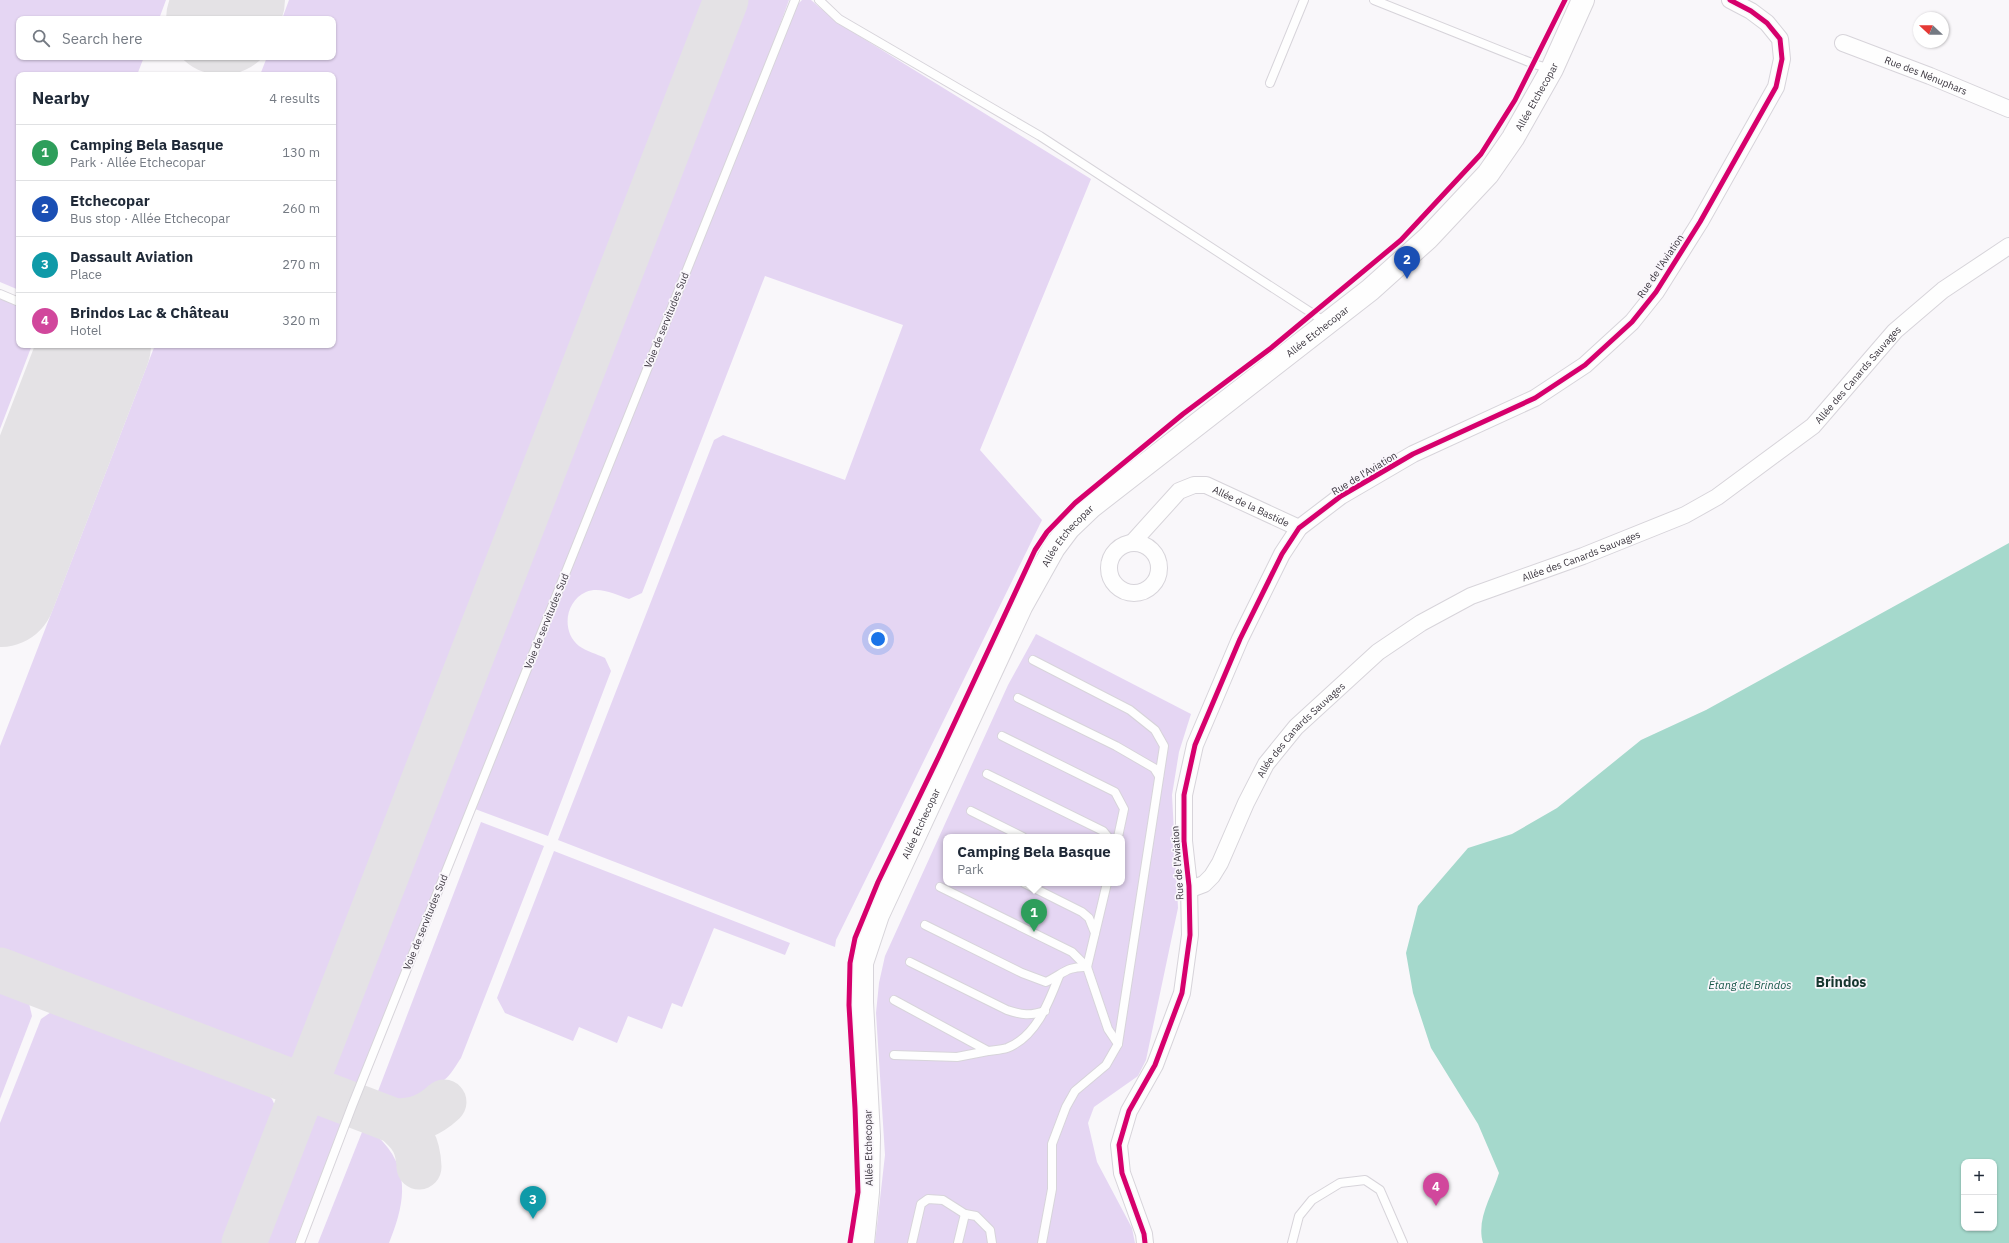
<!DOCTYPE html>
<html lang="en">
<head>
<meta charset="utf-8">
<style>
	:root { --surface:#fff; --page:#f2f2f3; --text:#1f2937; --muted:#747a83; --line:#e0e1e3; --accent:#ea580c }
	body { margin:0; font-family:"IBM Plex Sans",sans-serif; background:var(--page); color:var(--text) }
	.controls { position:absolute; right:12px; bottom:12px; display:grid; overflow:hidden; border-radius:8px; box-shadow:0 1px 3px #0004 }
	.controls button { width:36px; height:36px; display:grid; place-items:center; padding:0; border:0; border-bottom:1px solid var(--line); background:var(--surface); color:var(--text); font:20px sans-serif }
	.compass { position:absolute; left:1913px; top:12px; width:36px; height:36px; border-radius:50%; background:var(--surface); box-shadow:0 1px 3px #0004; rotate:292deg }
	.you { position:absolute; left:878px; top:639px; width:14px; height:14px; margin:-10px; border:3px solid #fff; border-radius:50%; background:#1a73e8; box-shadow:0 0 0 6px #1a73e833 }
	.badge { display:grid; place-items:center; width:26px; height:26px; border-radius:50%; background:var(--accent); color:#fff; font-size:13px; font-weight:700 }
	.pin { position:absolute; translate:-50% -33px; filter:drop-shadow(0 1px 2px #0008) }
	.pin::after { content:''; position:absolute; top:21px; width:14px; height:12px; background:inherit; clip-path:polygon(0 0,100% 0,50% 100%) }
	.popup { position:absolute; left:943px; top:834px; width:182px; height:52px; box-sizing:border-box; display:grid; place-content:center; border-radius:8px; background:var(--surface); filter:drop-shadow(0 1px 3px #0005); font-size:13px; white-space:nowrap; color:var(--muted) }
	.popup b { font-size:15px; color:var(--text) }
	.popup::after { content:''; position:absolute; left:50%; top:100%; margin-left:-8px; border:8px solid transparent; border-top-color:var(--surface) }
	.list { margin:0; padding:0; list-style:none }
	h2 { display:flex; justify-content:space-between; align-items:center; height:52px; margin:0; padding:0 16px; font-size:17px }
	h2 small { font-size:13px; font-weight:400; color:var(--muted) }
	.list li { display:grid; grid-template-columns:26px 1fr auto; gap:12px; align-items:center; box-sizing:border-box; height:56px; padding:0 16px; border-top:1px solid var(--line) }
	.list b { display:block; font-size:15px; white-space:nowrap }
	.list p { margin:0; font-size:13px; white-space:nowrap; color:var(--muted) }
	.list em { font-size:13px; font-style:normal; color:var(--muted) }
	.icon { flex:none; width:22px; height:22px; fill:none; stroke:currentColor; stroke-width:2; stroke-linecap:round; stroke-linejoin:round }
	.map { position:relative; flex:none; width:2009px; height:1243px; overflow:hidden }
	.search { position:absolute; background:var(--surface); box-shadow:0 1px 3px #0004; left:16px; top:16px; width:320px; height:44px; display:flex; align-items:center; gap:10px; box-sizing:border-box; padding:0 14px; border-radius:8px; color:var(--muted); font-size:15px }
	.panel { position:absolute; background:var(--surface); box-shadow:0 1px 3px #0004; left:16px; top:72px; width:320px; height:276px; border-radius:8px }
	.map>svg:first-child { display:block }
	.green { fill:#e5d6f3; fill-rule:evenodd }
	.water { fill:#a5d9cc; fill-rule:evenodd }
	.lines { fill:none; stroke-linecap:round; stroke-linejoin:round }
	.taxiway { stroke:#e4e2e5; stroke-width:45 }
	.runway { stroke:#e4e2e5; stroke-width:112 }
	.lane-casing { stroke:#d7d4da; stroke-width:10 }
	.street-casing { stroke:#d7d4da; stroke-width:18 }
	.secondary-casing { stroke:#d7d4da; stroke-width:24 }
	.lane { stroke:#fefefe; stroke-width:8 }
	.street { stroke:#fefefe; stroke-width:16 }
	.secondary { stroke:#fefefe; stroke-width:22 }
	.cycleway-casing { stroke:#f9f6fb; stroke-width:8 }
	.cycleway { stroke:#d6006c; stroke-width:5 }
	.labels { text-anchor:middle; stroke-width:3.5; stroke-linejoin:round; paint-order:stroke }
	.street-label { font-size:10px; fill:#3b363f; stroke:#f9f6fb }
	.water-label { font-size:11px; font-style:italic; fill:#19574a; stroke:#f9f6fb }
	.district-label { font-size:14px; font-weight:bold; fill:#16362e; stroke:#f9f6fb }
</style>
</head>
<body>
<div class="map">
<svg width="2009" height="1243" viewBox="0 0 2009 1243">
	<rect width="100%" height="100%" fill="#f9f7fa"/>
	<g class="green">
		<polygon points="0,0 166,0 159,19 19,19 19,57 144,57 137,75 19,75 19,290 0,282"/>
		<polygon points="289,0 716,0 307,1052 301,1062 291,1065 280,1064 0,956 0,746 155,345 333,345 333,75 260,75 267,57 333,57 333,19 282,19"/>
		<polygon points="735,0 789,0 769,55 354,1091 317,1078"/>
		<path d="M802 0H811L838 23 1091 179 980 450 1042 520 836 940 835 947 558 840 714 440 723 435 845 480 903 325 765 276 642 593 629 599C616 595 600 586 586 592 565 601 561 632 579 646 586 651 597 654 605 658L611 671 548 836 475 809 797 5Z"/>
		<polygon points="0,299 19,306 19,345 32,345 0,429"/>
		<path d="M1036 634 1191 714 1179 752 1172 795 1178 908 1146 1060 1138 1076 1094 1107 1088 1123 1097 1162 1132 1228 1135 1243H875L885 1155 876 1013 879 983 885 956 1008 685ZM946 837H1122V883H946Z"/>
		<path d="M481 822 544 846 461 1058C456 1065 451 1075 444 1080 425 1097 399 1105 375 1099Z"/>
		<polygon points="554,851 790,943 785,955 714,928 682,1007 672,1003 662,1029 628,1016 617,1043 579,1027 573,1041 505,1013 497,998"/>
		<polygon points="0,987 28,999 32,1016 0,1099"/>
		<polygon points="57,1008 258,1083 272,1099 279,1115 277,1135 235,1243 0,1243 0,1123 41,1019"/>
		<polygon points="307,1104 343,1118 295,1243 253,1243"/>
		<path d="M364 1127C370 1132 378 1136 383 1142 412 1174 403 1208 389 1243H318Z"/>
	</g>
	<path class="water" d="M2009 543V1243H1483C1476 1219 1492 1196 1499 1173L1478 1124 1431 1048 1413 993 1406 953 1418 906 1468 848 1512 834 1557 808 1641 740 1706 710ZM1964 1162H1994V1228H1964Z"/>
	<g class="lines">
		<g class="taxiway">
			<path d="M0 970 395 1121C412 1136 418 1144 419 1167"/>
			<path d="M395 1121C415 1121 429 1116 444 1102"/>
			<polyline points="244,1243 726,0"/>
		</g>
		<g class="runway">
			<polyline points="222,19 229,0"/>
			<polyline points="0,591 95,345"/>
		</g>
		<g class="lane-casing">
			<g id="lane">
				<polyline points="819,0 839,19 1040,136 1327,323"/>
				<polyline points="1374,0 1534,64 1551,69"/>
				<polyline points="1270,83 1304,0"/>
				<polyline points="0,294 19,302"/>
				<polyline points="1033,660 1130,710 1155,730 1164,746 1118,1044"/>
				<polyline points="1018,698 1116,746 1154,768 1159,776"/>
				<polyline points="1002,736 1115,792 1124,809 1118,837"/>
				<polyline points="987,774 1103,831 1108,837"/>
				<polyline points="971,811 1023,837"/>
				<polyline points="1024,883 1082,912 1089,918 1095,933"/>
				<polyline points="940,887 1072,952 1087,967"/>
				<path d="M925 925 1022 973 1046 982C1063 974 1067 966 1087 967"/>
				<path d="M910 962 1007 1010C1022 1015 1030 1016 1045 1011"/>
				<polyline points="894,1000 988,1051 957,1057 894,1055"/>
				<path d="M988 1051C994 1050 1001 1050 1007 1048 1036 1037 1049 1002 1059 976"/>
				<polyline points="300,1243 352,1106 795,0"/>
				<polyline points="912,1243 921,1204 928,1199 943,1200 965,1214 976,1216 990,1230 992,1243"/>
				<polyline points="958,1243 965,1214"/>
				<polyline points="1042,1243 1052,1189 1052,1144 1066,1107 1075,1091 1106,1065 1118,1044 1108,1029 1087,967 1107,883"/>
				<polyline points="1292,1243 1299,1216 1312,1200 1340,1183 1365,1180 1380,1190 1403,1243"/>
			</g>
		</g>
		<g class="street-casing">
			<g id="street">
				<path id="s1" d="M1843 43 1930 76 2009 109"/>
				<circle cx="1134" cy="568" r="25"/>
				<path id="s2" d="M1132 543 1179 491 1194 485H1206L1299 528"/>
				<path id="s3" d="M1189 886 1196 887 1204 884 1212 876 1220 863 1246 803 1266 764 1296 727 1378 652 1421 623 1471 596 1583 556 1685 515 1717 497 1813 426 1895 331 1943 290 2009 246"/>
				<polyline points="1145,1243 1144,1234 1122,1173 1119,1145 1129,1111 1155,1065 1182,993 1190,935 1189,886 1184,841 1184,795 1195,745 1240,639 1282,554 1299,528 1341,496 1413,454 1535,398 1585,365 1632,322 1656,292 1700,222 1776,87 1782,59 1780,39 1767,23 1751,11 1730,0"/>
			</g>
		</g>
		<g class="secondary-casing">
			<g id="secondary">
				<path id="s4" d="M863 1243 868 1192 869 1136 862 1002V963L878 915 1021 607 1054 548 1069 528 1091 507 1370 290 1428 238 1488 174 1513 138 1552 69 1583 0"/>
			</g>
		</g>
		<use href="#lane" class="lane"/>
		<use href="#street" class="street"/>
		<use href="#secondary" class="secondary"/>
		<g class="cycleway-casing">
			<g id="cycleway">
				<polyline points="850,1243 858,1192 855,1108 849,1005 850,963 855,938 878,882 939,756 1035,550 1047,532 1075,503 1183,414 1271,348 1401,240 1481,154 1515,100 1565,0"/>
				<polyline points="1145,1243 1144,1234 1122,1173 1119,1145 1129,1111 1155,1065 1182,993 1190,935 1189,886 1184,841 1184,795 1195,745 1240,639 1282,554 1299,528 1341,496 1413,454 1535,398 1585,365 1632,322 1656,292 1700,222 1776,87 1782,59 1780,39 1767,23 1751,11 1730,0"/>
			</g>
		</g>
		<use href="#cycleway" class="cycleway"/>
	</g>
	<g class="labels">
		<g class="street-label">
			<text dy="4" stroke="none"><textPath href="#s1" startOffset="89">Rue des Nénuphars</textPath></text>
			<text dy="4" stroke="none"><textPath href="#s4" startOffset="1404">Allée Etchecopar</textPath></text>
			<text transform="translate(1660 266) rotate(-56)" y="4">Rue de l'Aviation</text>
			<text transform="translate(666 320) rotate(-68)" y="4">Voie de servitudes Sud</text>
			<text dy="4" stroke="none"><textPath href="#s4" startOffset="1080">Allée Etchecopar</textPath></text>
			<text dy="4" stroke="none"><textPath href="#s3" startOffset="872">Allée des Canards Sauvages</textPath></text>
			<text transform="translate(1364 473) rotate(-31)" y="4">Rue de l'Aviation</text>
			<text dy="4" stroke="none"><textPath href="#s2" startOffset="148">Allée de la Bastide</textPath></text>
			<text dy="4" stroke="none"><textPath href="#s4" startOffset="756">Allée Etchecopar</textPath></text>
			<text dy="4" stroke="none"><textPath href="#s3" startOffset="536">Allée des Canards Sauvages</textPath></text>
			<text transform="translate(546 621) rotate(-68)" y="4">Voie de servitudes Sud</text>
			<text dy="4" stroke="none"><textPath href="#s3" startOffset="200">Allée des Canards Sauvages</textPath></text>
			<text dy="4" stroke="none"><textPath href="#s4" startOffset="432">Allée Etchecopar</textPath></text>
			<text transform="translate(1177 863) rotate(-94)" y="4">Rue de l'Aviation</text>
			<text transform="translate(425 922) rotate(-68)" y="4">Voie de servitudes Sud</text>
			<text transform="translate(868 1148) rotate(-91)" y="4">Allée Etchecopar</text>
		</g>
		<g class="water-label">
			<text x="1750" y="989">Étang de Brindos</text>
		</g>
		<g class="district-label">
			<text x="1841" y="987">Brindos</text>
		</g>
	</g>
</svg>
<div class="controls">
<button>+</button>
<button>−</button>
</div>
<svg class="compass" viewBox="-18 -18 36 36"><path d="M0-13l5 13h-10z" fill="#e53935"/><path d="M0 13l5-13h-10z" fill="#747a83"/></svg>
<div class="you"></div>
<div class="pin badge" style="left:1034px;top:932px;background:#2e9e5b">1</div>
<div class="popup"><b>Camping Bela Basque</b>Park</div>
<div class="pin badge" style="left:1407px;top:279px;background:#1a4fb4">2</div>
<div class="pin badge" style="left:533px;top:1219px;background:#0f9aa8">3</div>
<div class="pin badge" style="left:1436px;top:1206px;background:#d1479c">4</div>
<div class="search"><svg class="icon" aria-label="search" viewBox="0 0 24 24"><circle cx="10" cy="10" r="6"/><path d="M15 15l6 6"/></svg>Search here</div>
<section class="panel">
<h2>Nearby<small>4 results</small></h2>
<ul class="list">
<li><span class="badge" style="background:#2e9e5b">1</span><div><b>Camping Bela Basque</b><p>Park · Allée Etchecopar</p></div><em>130 m</em></li>
<li><span class="badge" style="background:#1a4fb4">2</span><div><b>Etchecopar</b><p>Bus stop · Allée Etchecopar</p></div><em>260 m</em></li>
<li><span class="badge" style="background:#0f9aa8">3</span><div><b>Dassault Aviation</b><p>Place</p></div><em>270 m</em></li>
<li><span class="badge" style="background:#d1479c">4</span><div><b>Brindos Lac &amp; Château</b><p>Hotel</p></div><em>320 m</em></li>
</ul>
</section>
</div>
</body>
</html>
